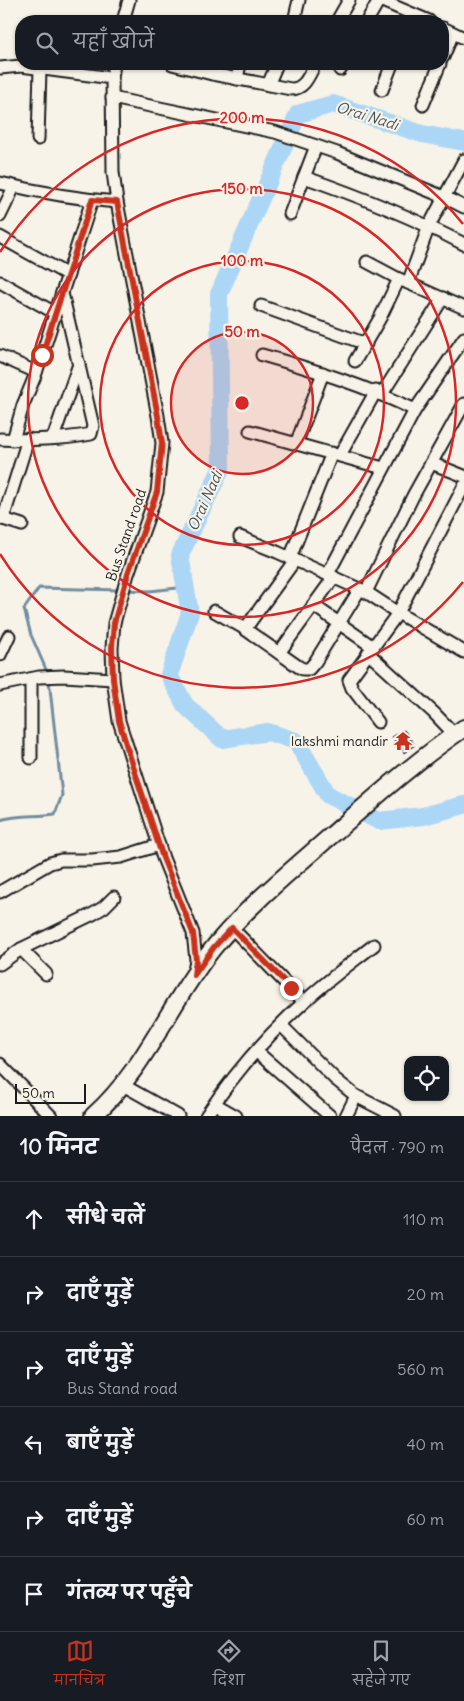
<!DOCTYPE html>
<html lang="hi">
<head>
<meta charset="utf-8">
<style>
	:root { --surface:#171b24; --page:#20242c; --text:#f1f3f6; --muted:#9ea1a6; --line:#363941; --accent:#c8321e }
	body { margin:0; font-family:Delius,"Playpen Sans Deva",sans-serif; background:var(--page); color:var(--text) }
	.controls { position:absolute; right:15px; bottom:15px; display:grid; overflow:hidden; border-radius:10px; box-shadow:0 1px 4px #0004 }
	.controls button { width:45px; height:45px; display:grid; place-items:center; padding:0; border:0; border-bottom:1px solid var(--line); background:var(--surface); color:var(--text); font:25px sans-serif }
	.scale { position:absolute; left:15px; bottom:12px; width:71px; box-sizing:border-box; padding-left:5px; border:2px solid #1c1c1c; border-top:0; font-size:14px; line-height:18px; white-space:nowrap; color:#1c1c1c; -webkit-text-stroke:4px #f7f3e8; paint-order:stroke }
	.stop { position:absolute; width:15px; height:15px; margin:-11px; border:4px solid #c8321e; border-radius:50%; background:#fff }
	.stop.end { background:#c8321e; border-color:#fff; box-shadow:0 1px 5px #0008 }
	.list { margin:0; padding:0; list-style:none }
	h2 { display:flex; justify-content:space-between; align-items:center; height:65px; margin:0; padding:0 20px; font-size:21px }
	h2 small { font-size:16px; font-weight:400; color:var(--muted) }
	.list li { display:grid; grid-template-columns:32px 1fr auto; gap:15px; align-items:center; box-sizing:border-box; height:75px; padding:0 20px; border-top:1px solid var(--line) }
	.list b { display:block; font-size:19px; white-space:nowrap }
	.list p { margin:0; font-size:16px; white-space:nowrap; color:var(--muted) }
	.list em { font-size:16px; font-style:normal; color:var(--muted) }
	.icon { flex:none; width:28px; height:28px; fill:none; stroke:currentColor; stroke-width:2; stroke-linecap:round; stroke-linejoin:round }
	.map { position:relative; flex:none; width:464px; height:1116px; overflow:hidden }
	.search { position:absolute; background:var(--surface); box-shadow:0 1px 4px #0004; left:15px; right:15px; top:15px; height:55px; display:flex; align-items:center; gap:12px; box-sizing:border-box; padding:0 18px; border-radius:20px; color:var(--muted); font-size:19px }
	.sheet { height:515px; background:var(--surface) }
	nav { display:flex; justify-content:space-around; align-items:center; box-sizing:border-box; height:70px; border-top:1px solid var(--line); background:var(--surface); font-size:14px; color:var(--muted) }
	nav a { display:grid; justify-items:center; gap:2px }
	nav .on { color:var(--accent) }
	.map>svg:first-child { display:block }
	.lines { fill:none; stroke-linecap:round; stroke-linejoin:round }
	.stream { stroke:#728c9f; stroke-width:3 }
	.river { stroke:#abd6f6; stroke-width:18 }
	.building { fill:#b1b4e5; stroke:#1c1c1c }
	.street-casing { stroke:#1c1c1c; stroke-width:15 }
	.secondary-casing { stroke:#1c1c1c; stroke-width:20 }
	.street { stroke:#f7f3e8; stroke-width:11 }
	.secondary { stroke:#f7f3e8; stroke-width:16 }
	.route { stroke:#c8321e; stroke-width:6 }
	.ring { fill:none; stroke:#d62828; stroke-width:2.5 }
	.labels { text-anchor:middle; stroke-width:4.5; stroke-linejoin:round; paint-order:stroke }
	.street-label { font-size:14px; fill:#1c1c1c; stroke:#f7f3e8 }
	.poi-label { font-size:14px; fill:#1c1c1c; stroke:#f7f3e8; text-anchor:end }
	.water-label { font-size:15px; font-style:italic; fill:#47545d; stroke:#f7f3e8 }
	.centre { fill:#d62828; stroke:#f7f3e8; stroke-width:2.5 }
	.ring-label { font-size:15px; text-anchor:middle; font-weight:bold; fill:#d62828; stroke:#f7f3e8; stroke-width:4.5; stroke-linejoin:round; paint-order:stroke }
</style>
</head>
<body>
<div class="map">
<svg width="464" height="1116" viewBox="0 0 464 1116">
	<rect width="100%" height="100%" fill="#f7f3e8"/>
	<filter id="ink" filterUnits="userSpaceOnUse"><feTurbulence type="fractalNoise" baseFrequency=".02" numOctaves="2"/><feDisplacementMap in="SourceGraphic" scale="10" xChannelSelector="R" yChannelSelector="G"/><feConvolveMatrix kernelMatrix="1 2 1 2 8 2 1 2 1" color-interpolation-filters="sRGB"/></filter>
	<g filter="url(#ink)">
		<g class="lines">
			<g class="stream">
				<polyline points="126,590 150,591 186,587"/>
				<polyline points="48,674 31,635 24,609 39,588 120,590"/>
				<path d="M0 820C18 814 37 817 55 814L62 795 49 680"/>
			</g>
			<polyline class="river" points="464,142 422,134 333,104 298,114 219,294 221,469 180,555 190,613 169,675 185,705 222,739 268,732 296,741 328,795 379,821 423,816 464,805"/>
		</g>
		<polygon class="building" points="404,730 415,745 404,753 392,737"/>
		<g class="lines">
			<g class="street-casing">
				<g id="street">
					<polyline points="380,0 429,21"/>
					<polyline points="123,21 129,0"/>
					<polyline points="294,21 299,0"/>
					<polyline points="337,21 349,0"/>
					<polyline points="367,21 379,0"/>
					<polyline points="443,28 464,38"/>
					<polyline points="443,57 453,33"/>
					<polyline points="114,64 112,78 113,172 117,202 158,416 162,443 157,492 128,574 114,623 112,648 113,679 119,721 163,858 193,933 196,960 194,971"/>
					<path d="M172 64 212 74 291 89C305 89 309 75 315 64"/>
					<polyline points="0,68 21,66 112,78"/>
					<polyline points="340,70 344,64"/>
					<polyline points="237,79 240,64"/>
					<polyline points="268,85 277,64"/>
					<polyline points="382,90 392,64"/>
					<polyline points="112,98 275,132 337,153 444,197 464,207"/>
					<polyline points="423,105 440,64"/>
					<polyline points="38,139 40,69"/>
					<path d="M304 177C359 196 412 217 464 244"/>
					<path d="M0 183C38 192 78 199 117 202"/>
					<polyline points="290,214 316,146"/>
					<polyline points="0,216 14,187"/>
					<polyline points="0,237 68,275"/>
					<polyline points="367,262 399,279 464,308"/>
					<polyline points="0,282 55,313"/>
					<polyline points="408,283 429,226 464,160"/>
					<polyline points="261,306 366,344"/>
					<path d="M262 355C315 370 366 386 415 410"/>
					<polyline points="0,356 36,372"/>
					<polyline points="355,361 380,318 399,279"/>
					<polyline points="382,394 443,298"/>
					<polyline points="250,431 383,468"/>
					<polyline points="53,438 79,364"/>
					<path d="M0 439C25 441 66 439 91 434L93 426 62 293"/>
					<polyline points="13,440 23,405 35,376 92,200"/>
					<polyline points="296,444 323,373"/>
					<polyline points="340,455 376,391"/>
					<polyline points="431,463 464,476"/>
					<polyline points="0,518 22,525"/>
					<polyline points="3,519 28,439"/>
					<polyline points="240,537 277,552 366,592 398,613 464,652"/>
					<polyline points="290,558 332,453"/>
					<polyline points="328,574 415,410 464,338"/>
					<polyline points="366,592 413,496 464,404"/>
					<polyline points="313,605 373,647"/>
					<polyline points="214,611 242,627 299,667 303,669 309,669 315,662 360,589"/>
					<polyline points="245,629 295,560"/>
					<polyline points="279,653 334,577"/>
					<polyline points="368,653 434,713 454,734"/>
					<polyline points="0,655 9,636"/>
					<polyline points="31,679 31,758"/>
					<polyline points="0,685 39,677 64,676 113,679"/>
					<polyline points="378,722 352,688 349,680 398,613 464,486"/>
					<polyline points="0,892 50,863 61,860 92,860 121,857 159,845"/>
					<polyline points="232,928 304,1002"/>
					<polyline points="21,949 46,974"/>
					<polyline points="0,964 21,949 93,914 104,907 114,897"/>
					<polyline points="281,1025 335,1079 356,1096 395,1116"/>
					<polyline points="257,1052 330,1116"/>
					<polyline points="0,1064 51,1116"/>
					<polyline points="123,1085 178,1116"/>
					<polyline points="215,1104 236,1116"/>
					<path d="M206 1116C233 1075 267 1036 303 1003 325 982 350 964 374 945"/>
					<polyline points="346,1116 356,1096"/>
				</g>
			</g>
			<g class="secondary-casing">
				<path id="secondary" d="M93 1116C146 1069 170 1001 214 947 247 907 287 874 326 840 371 801 415 761 464 728"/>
			</g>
			<use href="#street" class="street"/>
			<use href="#secondary" class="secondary"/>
		</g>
	</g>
	<g class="lines" filter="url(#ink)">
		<polyline class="route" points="42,355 92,200 117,202 158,416 162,443 157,492 128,574 114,623 112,648 113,679 119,721 130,757 163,858 193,933 196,960 194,975 214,947 232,928 291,988"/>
	</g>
	<circle cx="242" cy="403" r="71" fill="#d62828" fill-opacity=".12"/>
	<g class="ring">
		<circle cx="242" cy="403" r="71"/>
		<circle cx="242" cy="403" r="142"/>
		<circle cx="242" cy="403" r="214"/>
		<path d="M463 582A285 285 0 0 1 0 554M0 252A285 285 0 0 1 463 224"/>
	</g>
	<defs>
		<g id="temple-bare" transform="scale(1.5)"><path d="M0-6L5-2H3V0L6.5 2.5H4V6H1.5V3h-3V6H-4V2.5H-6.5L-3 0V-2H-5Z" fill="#c8321e" stroke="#f7f3e8" stroke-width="2.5" paint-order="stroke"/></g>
	</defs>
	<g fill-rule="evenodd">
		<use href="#temple-bare" x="403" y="741"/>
	</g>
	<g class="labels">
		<g class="street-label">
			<text transform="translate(126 535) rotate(-71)" y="5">Bus Stand road</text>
		</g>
		<g class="poi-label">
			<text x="388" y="746">lakshmi mandir</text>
		</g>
		<g class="water-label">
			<text transform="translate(367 116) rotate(17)" y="5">Orai Nadi</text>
			<text transform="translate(205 501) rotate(-66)" y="5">Orai Nadi</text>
		</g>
	</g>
	<circle cx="242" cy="403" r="8" class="centre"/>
	<g class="ring-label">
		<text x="242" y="123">200 m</text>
		<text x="242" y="194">150 m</text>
		<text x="242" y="266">100 m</text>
		<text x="242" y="337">50 m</text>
	</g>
</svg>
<div class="controls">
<button><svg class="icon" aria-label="locate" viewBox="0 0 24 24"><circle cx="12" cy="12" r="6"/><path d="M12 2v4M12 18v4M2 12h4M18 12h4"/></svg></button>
</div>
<div class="scale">50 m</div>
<div class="stop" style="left:42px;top:355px"></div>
<div class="stop end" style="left:291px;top:988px"></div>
<div class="search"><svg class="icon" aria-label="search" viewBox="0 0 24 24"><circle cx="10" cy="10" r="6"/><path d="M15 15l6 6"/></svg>यहाँ खोजें</div>
</div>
<section class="sheet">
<h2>10 मिनट<small>पैदल · 790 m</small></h2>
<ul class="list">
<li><svg class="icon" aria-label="ahead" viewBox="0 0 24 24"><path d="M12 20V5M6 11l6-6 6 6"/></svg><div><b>सीधे चलें</b></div><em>110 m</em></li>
<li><svg class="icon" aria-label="right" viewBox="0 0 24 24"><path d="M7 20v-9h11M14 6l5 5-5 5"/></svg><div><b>दाएँ मुड़ें</b></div><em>20 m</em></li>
<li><svg class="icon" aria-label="right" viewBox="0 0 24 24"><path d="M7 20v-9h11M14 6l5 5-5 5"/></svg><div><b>दाएँ मुड़ें</b><p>Bus Stand road</p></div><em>560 m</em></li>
<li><svg class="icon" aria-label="left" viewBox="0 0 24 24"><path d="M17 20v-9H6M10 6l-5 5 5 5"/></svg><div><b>बाएँ मुड़ें</b></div><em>40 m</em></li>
<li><svg class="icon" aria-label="right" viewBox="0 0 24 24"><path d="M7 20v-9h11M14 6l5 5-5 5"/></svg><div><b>दाएँ मुड़ें</b></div><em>60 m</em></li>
<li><svg class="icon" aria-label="arrive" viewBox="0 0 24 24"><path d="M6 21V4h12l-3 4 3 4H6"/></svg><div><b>गंतव्य पर पहुँचे</b></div></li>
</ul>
</section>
<nav>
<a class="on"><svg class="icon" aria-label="map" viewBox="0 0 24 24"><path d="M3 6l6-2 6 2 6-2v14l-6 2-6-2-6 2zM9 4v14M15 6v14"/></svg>मानचित्र</a>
<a><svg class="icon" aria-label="directions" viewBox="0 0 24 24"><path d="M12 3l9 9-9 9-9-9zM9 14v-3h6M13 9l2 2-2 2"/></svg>दिशा</a>
<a><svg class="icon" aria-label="saved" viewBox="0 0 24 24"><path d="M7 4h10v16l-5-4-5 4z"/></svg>सहेजे गए</a>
</nav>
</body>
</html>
